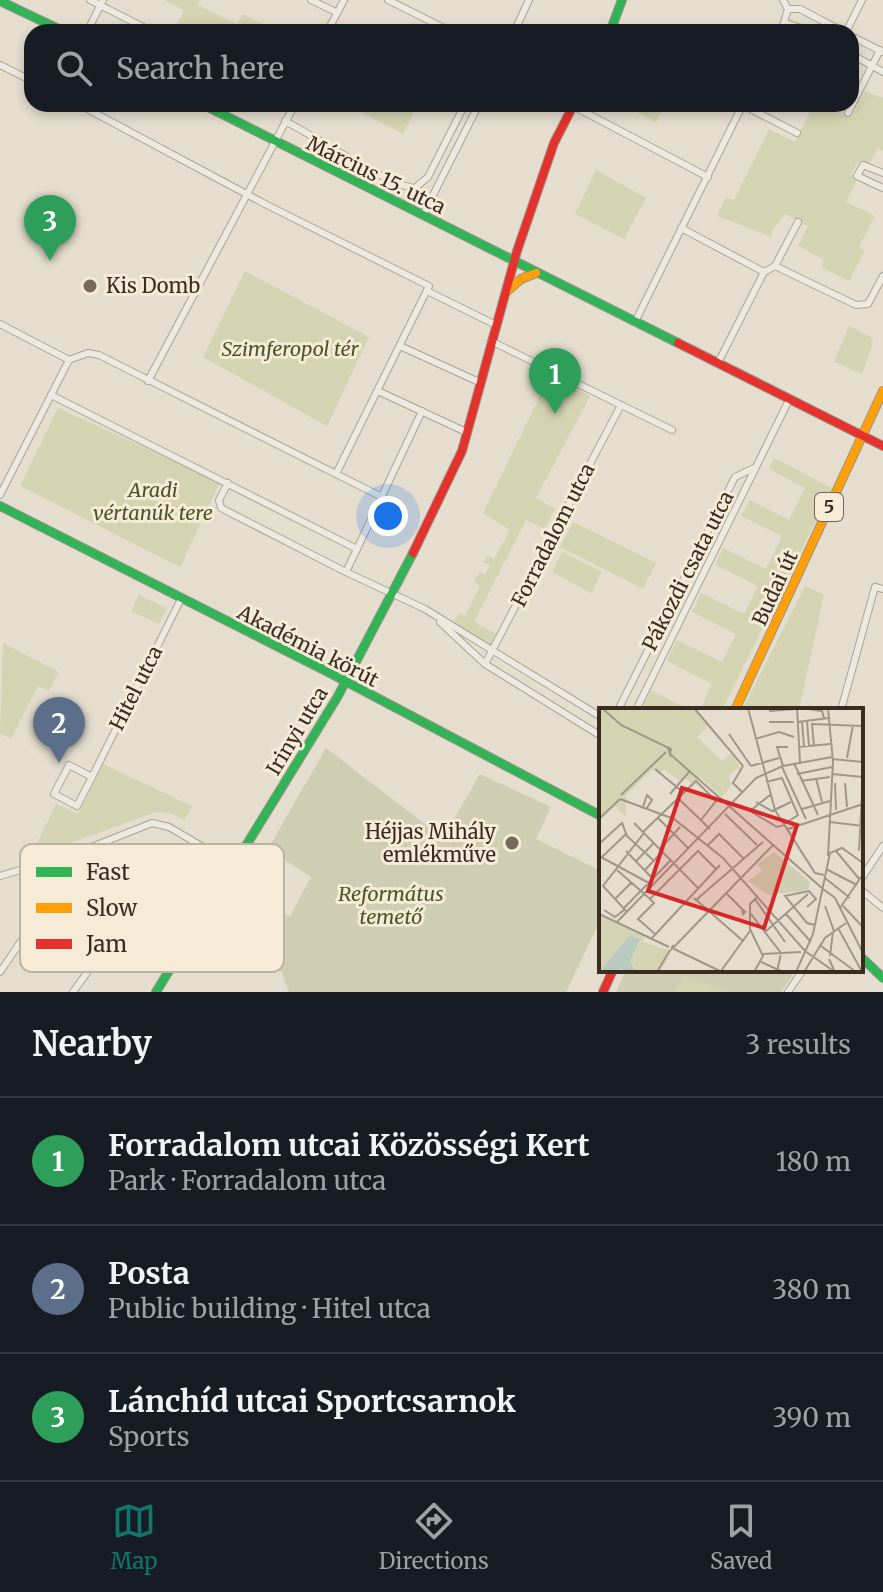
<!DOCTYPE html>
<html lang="en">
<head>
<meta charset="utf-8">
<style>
	:root { --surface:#171b24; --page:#242831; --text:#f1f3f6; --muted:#9ea1a6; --line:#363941; --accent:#0f766e }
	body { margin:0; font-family:Merriweather,serif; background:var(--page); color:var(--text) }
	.you { position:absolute; left:388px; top:516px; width:28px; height:28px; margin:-20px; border:6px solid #fff; border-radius:50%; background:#1a73e8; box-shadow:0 0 0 12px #1a73e833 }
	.badge { display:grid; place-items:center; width:52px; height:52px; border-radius:50%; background:var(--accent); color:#fff; font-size:26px; font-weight:700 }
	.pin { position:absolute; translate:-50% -66px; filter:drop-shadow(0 2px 4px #0008) }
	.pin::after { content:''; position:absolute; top:42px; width:28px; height:24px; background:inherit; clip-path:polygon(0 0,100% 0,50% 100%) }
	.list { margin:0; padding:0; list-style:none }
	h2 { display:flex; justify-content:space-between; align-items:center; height:104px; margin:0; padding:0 32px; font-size:34px }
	h2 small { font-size:26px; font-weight:400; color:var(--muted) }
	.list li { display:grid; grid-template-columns:52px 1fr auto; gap:24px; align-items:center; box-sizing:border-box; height:128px; padding:0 32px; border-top:2px solid var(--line) }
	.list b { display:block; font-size:30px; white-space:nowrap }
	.list p { margin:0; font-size:26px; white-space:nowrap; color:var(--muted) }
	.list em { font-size:26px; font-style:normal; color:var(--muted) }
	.icon { flex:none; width:44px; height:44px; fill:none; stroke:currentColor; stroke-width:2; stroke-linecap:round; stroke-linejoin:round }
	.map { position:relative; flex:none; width:883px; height:992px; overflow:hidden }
	.search { position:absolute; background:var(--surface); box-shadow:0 4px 12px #0003; left:24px; right:24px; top:24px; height:88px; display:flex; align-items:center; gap:20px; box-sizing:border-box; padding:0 28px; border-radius:24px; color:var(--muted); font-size:30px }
	.sheet { height:488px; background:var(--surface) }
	nav { display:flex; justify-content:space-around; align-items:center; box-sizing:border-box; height:112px; border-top:2px solid var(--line); background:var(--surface); font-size:22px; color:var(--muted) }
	nav a { display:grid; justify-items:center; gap:4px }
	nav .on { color:var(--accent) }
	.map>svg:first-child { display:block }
	.green { fill:#d4d4b2 }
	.cemetery { fill:#cfceb2 }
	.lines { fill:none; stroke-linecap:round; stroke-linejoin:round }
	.street-casing { stroke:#aaa398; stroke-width:8 }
	.fast-casing { stroke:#9a9388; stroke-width:10 }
	.slow-casing { stroke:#9a9388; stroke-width:10 }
	.jam-casing { stroke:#9a9388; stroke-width:10 }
	.street { stroke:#ede9e1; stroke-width:6 }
	.fast { stroke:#30b455; stroke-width:8 }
	.slow { stroke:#ff9f0a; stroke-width:8 }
	.jam { stroke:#e5322d; stroke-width:8 }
	.poi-dot { fill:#756a5d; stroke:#f5ebd7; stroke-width:3 }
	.labels { text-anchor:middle; stroke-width:6; stroke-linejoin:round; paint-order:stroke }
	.shield { fill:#f5ebd7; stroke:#716557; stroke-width:2 }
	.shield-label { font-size:18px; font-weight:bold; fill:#392c20 }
	.street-label { font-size:20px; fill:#392c20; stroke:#f5ebd7 }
	.poi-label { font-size:20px; fill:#392c20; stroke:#f5ebd7; text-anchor:start }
	.park-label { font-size:20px; font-style:italic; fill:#4b5527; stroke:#f5ebd7 }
	.inset-road { fill:none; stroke:#a09789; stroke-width:2 }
	.view { fill:#d62828; fill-opacity:0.15; stroke:#d62828; stroke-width:4 }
	.inset-edge { fill:none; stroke:#392c20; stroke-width:4 }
	.key { fill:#f5ebd7; stroke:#bdb2a0; stroke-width:2 }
	.key-label { font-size:22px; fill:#392c20 }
</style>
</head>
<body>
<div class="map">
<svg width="883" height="992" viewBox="0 0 883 992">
	<rect width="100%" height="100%" fill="#e5decf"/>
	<g class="green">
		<polygon points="164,0 200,0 198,5 237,24 243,14 278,32 173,32 184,10"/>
		<polygon points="865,91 883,98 883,151 878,148 868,166 858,161 851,174 858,178 846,202 875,216 859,247 865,250 849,281 821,267 824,260 798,246 808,226 785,214 771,232 773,237 717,216 726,197 734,200 769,129 795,142 812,107 806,104 847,104 842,114 852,116"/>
		<polygon points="345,104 418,104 403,134"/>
		<polygon points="622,104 665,104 656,122"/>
		<polygon points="596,170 646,198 624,239 575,214"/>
		<polygon points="245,271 369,337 327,426 203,357"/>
		<polygon points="849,326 871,337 873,343 862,374 834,362"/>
		<polygon points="550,375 590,396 536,498 555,509 545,529 526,520 474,622 499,635 492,649 453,624 459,613 465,616 480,586 474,582 479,572 485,575 490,565 483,562 487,556 494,559 510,530 483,513"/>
		<polygon points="58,408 220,482 180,567 20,486"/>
		<polygon points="774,458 832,488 722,710 700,710 712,684 667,661 677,640 722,662 736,634 692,612 701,593 744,614 758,586 715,565 723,548 766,569 782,536 741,516 750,500 789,520 805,488 769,469"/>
		<polygon points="573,522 656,563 643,589 560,547"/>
		<polygon points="562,552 602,572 591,593 552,572"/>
		<polygon points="805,586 824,595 799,710 742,710"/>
		<polygon points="139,595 167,608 159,624 131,611"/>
		<polygon points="3,643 59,672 49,691 38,686 11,739 0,733"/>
		<polygon points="651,690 690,710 642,709"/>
		<polygon points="103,764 192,806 185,820 172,814 156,812 30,858 56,804 78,814"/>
		<polygon points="684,976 728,992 676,992"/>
	</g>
	<g class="cemetery">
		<polygon points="326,748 443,838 480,774 551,807 536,839 601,871 601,919 566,992 289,992 270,941 286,915 290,916 311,877 268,849"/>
		<polygon points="626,970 796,970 781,992 728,992 684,976 676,992 616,992"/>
	</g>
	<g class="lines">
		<g class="street-casing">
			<g id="street">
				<polyline points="90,0 153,32"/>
				<polyline points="311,0 336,12"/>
				<polyline points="388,0 452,32"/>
				<polyline points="788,9 800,9 844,32"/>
				<polyline points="786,23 812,32"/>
				<polyline points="87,32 103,0"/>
				<polyline points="327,32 344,0"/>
				<polyline points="514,32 529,0"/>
				<polyline points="781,32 788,9 783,0"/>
				<polyline points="846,32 862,0"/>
				<polyline points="851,36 883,52"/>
				<polyline points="851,54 883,72"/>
				<polyline points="0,65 32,81"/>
				<polyline points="78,104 267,205 429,286 336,474"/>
				<polyline points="743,105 797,133"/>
				<polyline points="573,106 708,177"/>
				<polyline points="848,113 880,50"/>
				<path d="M285 121C313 135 391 187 415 188L428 177 465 104"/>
				<polyline points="883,173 863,165 857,176 883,188"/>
				<polyline points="423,215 479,104"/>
				<polyline points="681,228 764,272 775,266 856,305 868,304 883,276"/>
				<polyline points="775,266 798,222"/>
				<polyline points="427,291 496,325"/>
				<polyline points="635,322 743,104"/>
				<polyline points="0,324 69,360 88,353 99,355 380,496"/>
				<polyline points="400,346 479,382"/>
				<polyline points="718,363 764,272"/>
				<polyline points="148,381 295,104"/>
				<polyline points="378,391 466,432"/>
				<polyline points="51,395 357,549 346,572 425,609 601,717"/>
				<polyline points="621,405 672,430"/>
				<polyline points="228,483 219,500 221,508 346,572"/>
				<polyline points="0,495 69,360"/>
				<polyline points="357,549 422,411"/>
				<polyline points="440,622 485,664 601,736"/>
				<polyline points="485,664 621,405 491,341"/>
				<polyline points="618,710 735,477 754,468"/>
				<polyline points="636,710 789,400"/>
				<polyline points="841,710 875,587 883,589"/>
				<polyline points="92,777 69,765 54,794 77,806 92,777 181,599"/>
				<polyline points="0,876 74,854 152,823 169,827 234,865"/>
				<polyline points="861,879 883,846"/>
				<polyline points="861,890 883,908"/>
				<polyline points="0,972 71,868 74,854"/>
				<polyline points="73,992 127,918 207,850"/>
				<polyline points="788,992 803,970"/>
			</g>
		</g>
		<g class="fast-casing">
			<g id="fast">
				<polyline points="0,1 65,32"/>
				<polyline points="610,32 622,0"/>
				<polyline points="202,104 678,343"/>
				<polyline points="0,506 328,672 601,816"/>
				<polyline points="861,957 883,978"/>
				<polyline points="156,992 338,696 413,553"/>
			</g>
		</g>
		<g class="slow-casing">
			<g id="slow">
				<polyline points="506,292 521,279 536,273"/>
				<polyline points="735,710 883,391"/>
			</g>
		</g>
		<g class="jam-casing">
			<g id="jam">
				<polyline points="678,343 883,446"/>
				<polyline points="413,553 462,451 517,251 554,143 574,104"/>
				<polyline points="603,992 613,970"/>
			</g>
		</g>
		<use href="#street" class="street"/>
		<use href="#fast" class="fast"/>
		<use href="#slow" class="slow"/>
		<use href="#jam" class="jam"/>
	</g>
	<g class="poi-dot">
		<circle cx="90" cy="286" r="8"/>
		<circle cx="512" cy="843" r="8"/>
	</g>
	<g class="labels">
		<rect class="shield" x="815" y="493" width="28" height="28" rx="6"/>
		<g class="shield-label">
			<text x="829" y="513">5</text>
		</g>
		<g class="street-label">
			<text transform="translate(376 175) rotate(26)" y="7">Március 15. utca</text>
			<text transform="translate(553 535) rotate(-63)" y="7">Forradalom utca</text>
			<text transform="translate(688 571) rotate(-63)" y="7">Pákozdi csata utca</text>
			<text transform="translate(775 588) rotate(-65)" y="7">Budai út</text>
			<text transform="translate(308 646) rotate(27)" y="7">Akadémia körút</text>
			<text transform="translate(136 688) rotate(-63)" y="7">Hitel utca</text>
			<text transform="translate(297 731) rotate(-59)" y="7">Irinyi utca</text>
		</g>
		<g class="poi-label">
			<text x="106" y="293">Kis Domb</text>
			<text x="496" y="839" text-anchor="end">Héjjas Mihály<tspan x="496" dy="23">emlékműve</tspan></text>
		</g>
		<g class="park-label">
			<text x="290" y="356">Szimferopol tér</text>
			<text x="153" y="497">Aradi<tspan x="153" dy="23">vértanúk tere</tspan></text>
			<text x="391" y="901">Református<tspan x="391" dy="23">temető</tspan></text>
		</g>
	</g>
	<g transform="translate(599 708)">
		<rect width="264" height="264" fill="#e5decf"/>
		<path d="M0 0H94L109 18 98 29 123 53 133 45 143 64 138 61 129 68 133 76 123 89 101 69 93 76 85 69 81 73 65 61 61 66 54 61 27 87V109L16 98 0 112ZM0 208 46 229 44 234 73 243 61 264H37L31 253 42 233 30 228 0 264Z" fill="#d4d4b2"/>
		<path d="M175 144 211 174 209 182 169 187 149 173 163 163 158 156Z" fill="#cfceb2"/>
		<path d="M30 228 42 231 31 253 37 264H0Z" fill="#bacac0"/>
		<path class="inset-road" d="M3 0 22 17 72 41 71 46 69 40M95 0 144 58M149 0 176 102 216 165 225 167M198 0 201 54M203 0 223 3 225 10M170 3 197 1M208 13 210 38M170 14H195M198 14 230 10M203 14 205 38M130 26 152 58M156 31 180 24 195 29M215 38 213 16 264 18M199 39 231 36M71 46 224 181M248 50 254 17M233 51 264 54M195 55 219 107M144 58 134 75 144 85M152 58 180 50M184 58 178 39H189M183 59 207 111M56 61 85 85M198 66 233 59M233 66 264 69M217 70 223 94M202 73 231 69M167 74 183 70 199 107 185 116M236 75 237 102M246 75 248 99M71 86 90 64M22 87 67 44M171 87 151 103 178 119 185 117M21 91 75 111 124 150 206 243 236 264 230 251M80 91 111 121M157 94 173 103 192 94M44 99 48 87 53 92 48 100M203 101 231 93M126 106 158 137M59 110 90 141M0 111 21 91M231 114 264 118M35 115 99 180M189 121 264 96M44 124 97 73 117 93 102 112M0 136 23 115 28 128 55 153M108 138 120 126 145 151M61 141 81 119M27 143 53 170M237 143 261 172M260 143 264 68M0 148 50 175M229 148 234 54 229 0M2 150 27 126M37 153 55 135M227 161 258 177M18 162 51 191M46 162 63 144M226 170 251 190M224 181 236 190 264 245M127 185 146 204 144 206 143 201M95 190 144 233M16 191 33 174M156 191 186 234M97 192 164 134M226 198 235 223M244 198 264 219M208 199 217 191 210 183 186 188 208 215 216 217M25 200 72 152M241 200 264 166M5 202 16 209 25 202M28 204 4 178 45 125M0 206 70 239M152 206 182 245 178 264M187 206 212 234M18 214 157 70 184 58 233 49M239 220 262 262M166 224 209 186M56 226 39 211 55 195 51 191 99 143 117 161M53 230 121 157M74 237 72 242 174 137M222 238 257 264M75 241 123 264M164 246 202 244M231 248 234 224M162 254 184 264M122 263 151 223M58 264 71 242M155 264 164 248 151 221V196L159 188M197 264 214 226 231 145 243 140 264 155M205 264 226 230 247 215"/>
		<path class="view" d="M83 80 198 117 165 220 49 183Z"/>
		<rect width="264" height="264" class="inset-edge"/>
	</g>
	<rect x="20" y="844" width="264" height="128" rx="12" class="key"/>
	<rect x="36" y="867" width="36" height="10" fill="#30b455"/>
	<rect x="36" y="903" width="36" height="10" fill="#ff9f0a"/>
	<rect x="36" y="939" width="36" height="10" fill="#e5322d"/>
	<g class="key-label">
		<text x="86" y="880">Fast</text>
		<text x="86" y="916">Slow</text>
		<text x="86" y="952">Jam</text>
	</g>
</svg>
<div class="you"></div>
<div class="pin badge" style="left:555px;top:414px;background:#2e9e5b">1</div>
<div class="pin badge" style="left:59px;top:763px;background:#5c6f8a">2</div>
<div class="pin badge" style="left:50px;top:261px;background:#2e9e5b">3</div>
<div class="search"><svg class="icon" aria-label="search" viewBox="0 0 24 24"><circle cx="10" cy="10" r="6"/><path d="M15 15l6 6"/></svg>Search here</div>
</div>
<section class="sheet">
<h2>Nearby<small>3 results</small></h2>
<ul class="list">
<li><span class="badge" style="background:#2e9e5b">1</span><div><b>Forradalom utcai Közösségi Kert</b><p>Park · Forradalom utca</p></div><em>180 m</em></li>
<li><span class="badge" style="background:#5c6f8a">2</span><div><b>Posta</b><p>Public building · Hitel utca</p></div><em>380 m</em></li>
<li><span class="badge" style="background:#2e9e5b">3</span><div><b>Lánchíd utcai Sportcsarnok</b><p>Sports</p></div><em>390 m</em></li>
</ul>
</section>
<nav>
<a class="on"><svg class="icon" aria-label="map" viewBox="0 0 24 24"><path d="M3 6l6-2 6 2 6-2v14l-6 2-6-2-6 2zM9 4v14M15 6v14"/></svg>Map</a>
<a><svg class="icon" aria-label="directions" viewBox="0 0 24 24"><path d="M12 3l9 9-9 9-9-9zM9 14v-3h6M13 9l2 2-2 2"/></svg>Directions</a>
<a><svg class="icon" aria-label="saved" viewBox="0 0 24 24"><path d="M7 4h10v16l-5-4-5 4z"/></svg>Saved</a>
</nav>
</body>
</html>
